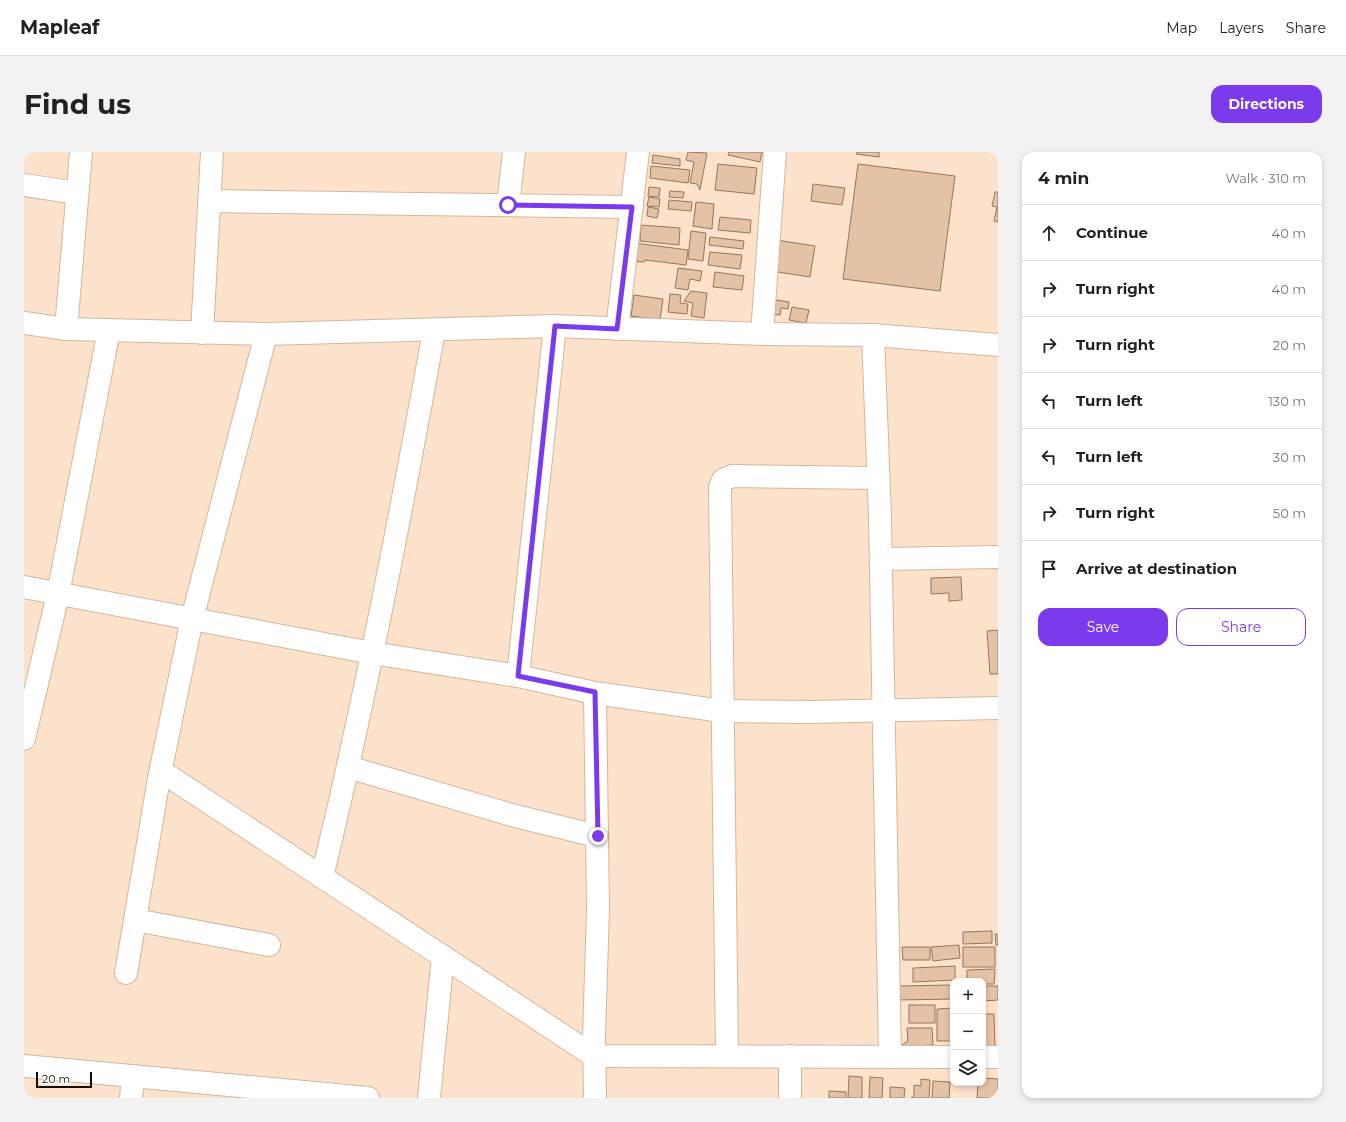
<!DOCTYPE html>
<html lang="en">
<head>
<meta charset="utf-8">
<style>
	:root { --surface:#fff; --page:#f2f2f2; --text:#202124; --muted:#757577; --line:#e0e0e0; --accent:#7c3aed }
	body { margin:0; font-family:Montserrat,sans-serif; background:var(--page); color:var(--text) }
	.controls { position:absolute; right:12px; bottom:12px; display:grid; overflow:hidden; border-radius:8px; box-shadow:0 2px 6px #0003 }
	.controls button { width:36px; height:36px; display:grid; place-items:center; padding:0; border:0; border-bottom:1px solid var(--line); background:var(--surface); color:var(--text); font:20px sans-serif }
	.scale { position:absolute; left:12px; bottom:10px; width:56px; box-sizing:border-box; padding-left:4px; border:2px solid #170c03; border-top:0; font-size:11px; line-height:14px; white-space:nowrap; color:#170c03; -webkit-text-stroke:3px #fff; paint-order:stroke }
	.stop { position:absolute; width:12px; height:12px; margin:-9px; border:3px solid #7c3aed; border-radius:50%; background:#fff }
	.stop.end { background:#7c3aed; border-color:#fff; box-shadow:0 1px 4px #0008 }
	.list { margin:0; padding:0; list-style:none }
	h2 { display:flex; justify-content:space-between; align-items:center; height:52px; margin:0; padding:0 16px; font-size:17px }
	h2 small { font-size:13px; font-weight:400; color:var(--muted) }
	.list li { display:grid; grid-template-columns:26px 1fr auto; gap:12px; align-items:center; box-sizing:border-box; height:56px; padding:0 16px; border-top:1px solid var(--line) }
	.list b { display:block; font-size:15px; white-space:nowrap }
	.list em { font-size:13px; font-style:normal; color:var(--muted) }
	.actions { display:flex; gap:8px; padding:12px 16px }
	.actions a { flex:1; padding:9px 0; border:1px solid var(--accent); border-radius:12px; text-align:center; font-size:14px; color:var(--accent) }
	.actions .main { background:var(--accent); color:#fff }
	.icon { flex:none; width:22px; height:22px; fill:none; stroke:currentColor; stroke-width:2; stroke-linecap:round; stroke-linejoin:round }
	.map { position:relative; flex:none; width:974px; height:946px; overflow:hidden; border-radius:12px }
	header { display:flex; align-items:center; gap:24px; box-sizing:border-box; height:56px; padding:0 20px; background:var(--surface); border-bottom:1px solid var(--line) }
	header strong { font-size:19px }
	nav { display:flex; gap:22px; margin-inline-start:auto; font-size:14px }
	.intro { display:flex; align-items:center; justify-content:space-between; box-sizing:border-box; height:96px; padding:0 24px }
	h1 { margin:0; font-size:28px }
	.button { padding:10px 18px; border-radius:12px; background:var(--accent); color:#fff; font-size:14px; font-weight:700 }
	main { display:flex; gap:24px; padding:0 24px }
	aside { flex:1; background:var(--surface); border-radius:12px; box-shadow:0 2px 6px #0003 }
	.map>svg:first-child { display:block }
	.building { fill:#e3c2a5; stroke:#94765b }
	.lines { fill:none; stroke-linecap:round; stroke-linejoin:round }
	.street-casing { stroke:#d5b599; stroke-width:24 }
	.street { stroke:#fff; stroke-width:22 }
	.route { stroke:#7c3aed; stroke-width:5 }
</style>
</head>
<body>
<header>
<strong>Mapleaf</strong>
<nav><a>Map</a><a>Layers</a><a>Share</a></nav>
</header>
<div class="intro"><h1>Find us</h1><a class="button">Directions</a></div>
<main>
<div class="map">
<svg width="974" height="946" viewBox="0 0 974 946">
	<rect width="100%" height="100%" fill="#fde2cb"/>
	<g class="building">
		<polygon points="664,0 683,1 676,38 673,32 666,31 670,10 662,8"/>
		<polygon points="705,0 738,0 736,10 704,3"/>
		<polygon points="833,0 855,0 855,5 832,2"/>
		<polygon points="629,3 656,7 656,14 628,11"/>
		<polygon points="694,12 733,16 730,42 691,38"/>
		<polygon points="834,12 931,24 916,139 819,127"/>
		<polygon points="627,14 666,18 664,31 626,26"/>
		<polygon points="789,32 821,36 818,53 787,49"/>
		<polygon points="625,35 636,36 635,45 624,44"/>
		<polygon points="646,39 660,40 659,46 645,45"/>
		<polygon points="971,40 974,40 974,70 970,69 973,55 968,54"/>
		<polygon points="625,45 636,47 635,55 623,54"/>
		<polygon points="645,48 668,50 667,59 644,57"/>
		<polygon points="672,50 690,52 688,77 669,74"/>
		<polygon points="624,55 635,57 633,66 623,64"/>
		<polygon points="696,65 727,68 726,81 694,78"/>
		<polygon points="617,73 656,76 655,93 616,89"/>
		<polygon points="667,79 682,81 679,109 664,107"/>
		<polygon points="686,85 720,89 719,97 685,93"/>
		<polygon points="752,88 791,94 786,125 747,119"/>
		<polygon points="611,91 664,98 662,113 621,108 620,110 609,109"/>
		<polygon points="686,100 718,103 716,117 684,113"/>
		<polygon points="654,116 678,119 676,129 666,127 664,138 651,136"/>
		<polygon points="691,120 720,124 718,138 689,135"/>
		<polygon points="667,139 683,141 680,166 667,164 669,151 660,149"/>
		<polygon points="646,142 657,143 656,151 664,152 663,162 644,160"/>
		<polygon points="610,143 639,147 636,168 607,164"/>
		<polygon points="746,147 765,150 764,157 757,156 756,163 744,162"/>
		<polygon points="768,155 785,158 782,171 765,168"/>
		<polygon points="937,425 938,448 925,449 925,441 907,442 907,426"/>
		<polygon points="974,478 974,522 966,522 963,479"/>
		<polygon points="968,779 968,791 939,792 939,780"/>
		<polygon points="971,782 974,782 974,793 972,793"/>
		<polygon points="935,793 936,806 909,809 907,795"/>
		<polygon points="878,795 906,795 906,808 879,808"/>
		<rect x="939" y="795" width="32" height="20"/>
		<polygon points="931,814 931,828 889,830 889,816"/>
		<polygon points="971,817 970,832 959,832 959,829 943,829 943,818"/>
		<polygon points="929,833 929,847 875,848 874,834"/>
		<polygon points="959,834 974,834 974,848 959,849"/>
		<rect x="885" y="853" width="26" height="18"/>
		<polygon points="929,856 929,889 913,889 913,857"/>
		<polygon points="959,862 970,862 971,895 959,896"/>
		<polygon points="883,876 908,876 909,893 875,895 884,889"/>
		<polygon points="825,924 838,925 838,946 824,946"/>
		<polygon points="846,925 859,926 858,946 845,946"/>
		<polygon points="959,926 974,927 974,946 953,946 954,931 959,931"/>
		<polygon points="897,927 906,928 905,946 887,946 890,944 890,933 897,934"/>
		<polygon points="909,929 926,930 925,946 908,946"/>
		<polygon points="866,935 881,936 880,946 866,946"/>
		<polygon points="805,939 822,940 822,946 805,946"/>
	</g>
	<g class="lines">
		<g class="street-casing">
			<g id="street">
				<polyline points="0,33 53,41"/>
				<polyline points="185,49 608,55"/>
				<polyline points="484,53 490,0"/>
				<polyline points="0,171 42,177 242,182 531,174 738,182 849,183 974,193"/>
				<polyline points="42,177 57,0"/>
				<polyline points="593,177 614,0"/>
				<polyline points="178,181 188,0"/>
				<polyline points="738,182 751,0"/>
				<polyline points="849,183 856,365 866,905"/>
				<polyline points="857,407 974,405"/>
				<polyline points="0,435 348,501 494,524 571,541 698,559 786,560 974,556"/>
				<polyline points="494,524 531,174"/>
				<polyline points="0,587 34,442 85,178"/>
				<polyline points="324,615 491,664 573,684"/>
				<polyline points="137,619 570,904 929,905"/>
				<path d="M298 725C342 544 377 361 410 179"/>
				<polyline points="111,768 245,793"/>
				<polyline points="102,821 135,626 168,467 242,182"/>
				<polyline points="703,904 696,335 699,328 708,324 854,326"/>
				<polyline points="766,904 766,946"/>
				<polyline points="959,905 974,905"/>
				<polyline points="0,914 344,946"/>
				<polyline points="107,946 109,924"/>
				<polyline points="405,946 419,804"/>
				<polyline points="571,946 570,886 574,756 571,541"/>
			</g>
		</g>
		<use href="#street" class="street"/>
	</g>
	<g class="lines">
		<polyline class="route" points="484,53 608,55 593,177 531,174 494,524 571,540 574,684"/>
	</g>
</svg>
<div class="controls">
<button>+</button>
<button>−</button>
<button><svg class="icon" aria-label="layers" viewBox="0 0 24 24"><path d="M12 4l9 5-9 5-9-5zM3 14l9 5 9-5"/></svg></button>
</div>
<div class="scale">20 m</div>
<div class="stop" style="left:484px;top:53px"></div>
<div class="stop end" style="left:574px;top:684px"></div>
</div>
<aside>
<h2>4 min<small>Walk · 310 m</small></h2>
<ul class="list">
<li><svg class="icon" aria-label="ahead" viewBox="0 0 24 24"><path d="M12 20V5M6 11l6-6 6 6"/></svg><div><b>Continue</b></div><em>40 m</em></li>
<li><svg class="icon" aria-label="right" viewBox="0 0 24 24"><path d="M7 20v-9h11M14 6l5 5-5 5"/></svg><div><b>Turn right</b></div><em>40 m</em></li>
<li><svg class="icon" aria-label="right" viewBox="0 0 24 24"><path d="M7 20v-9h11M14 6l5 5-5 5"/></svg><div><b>Turn right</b></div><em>20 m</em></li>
<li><svg class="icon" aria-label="left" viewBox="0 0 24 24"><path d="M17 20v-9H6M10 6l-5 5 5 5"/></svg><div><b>Turn left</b></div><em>130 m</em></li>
<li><svg class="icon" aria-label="left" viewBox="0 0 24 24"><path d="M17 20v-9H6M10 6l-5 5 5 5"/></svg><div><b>Turn left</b></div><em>30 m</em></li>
<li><svg class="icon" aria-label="right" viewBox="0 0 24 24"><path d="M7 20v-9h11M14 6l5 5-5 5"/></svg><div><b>Turn right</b></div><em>50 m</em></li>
<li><svg class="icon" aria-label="arrive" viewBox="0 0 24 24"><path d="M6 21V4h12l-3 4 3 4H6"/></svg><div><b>Arrive at destination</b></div></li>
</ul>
<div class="actions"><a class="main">Save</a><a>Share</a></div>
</aside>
</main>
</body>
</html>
